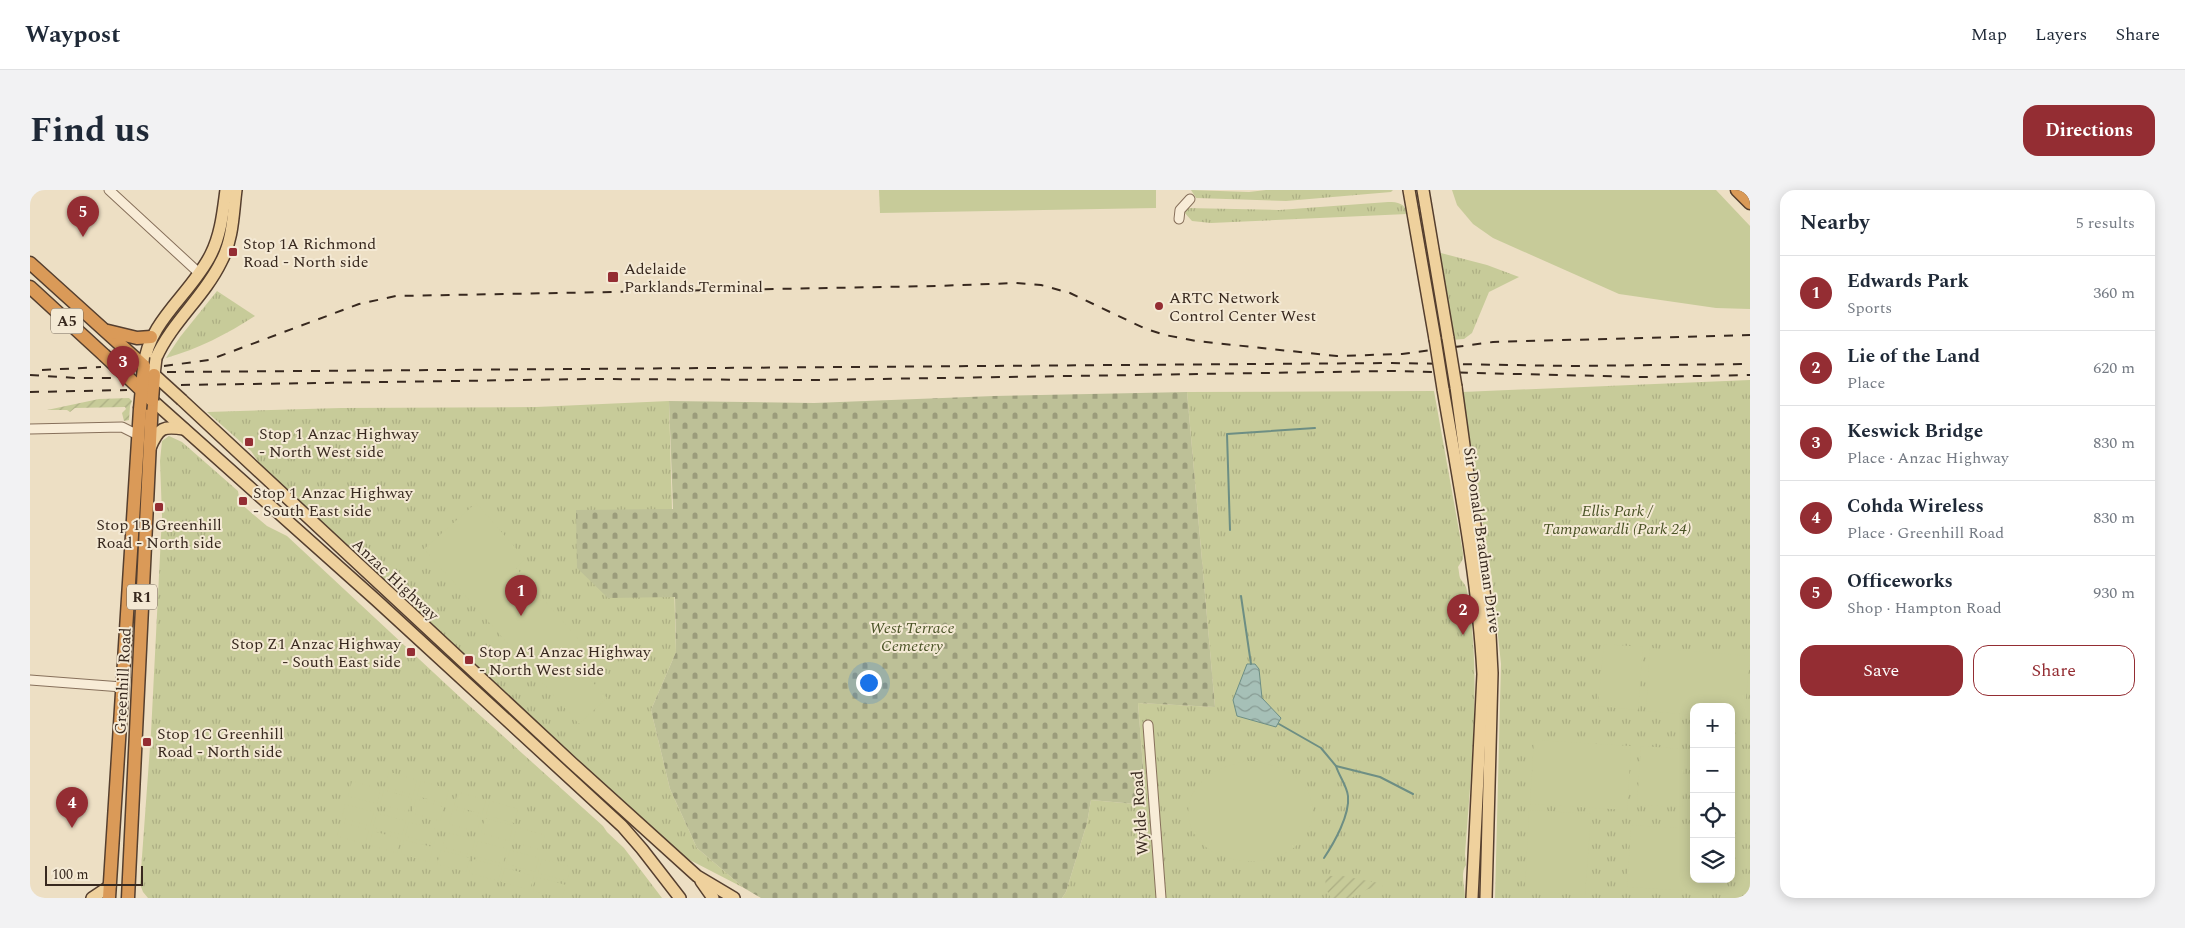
<!DOCTYPE html>
<html lang="en">
<head>
<meta charset="utf-8">
<style>
	:root { --surface:#fff; --page:#f2f2f3; --text:#1f2937; --muted:#747a83; --line:#e0e1e3; --accent:#942d33 }
	body { margin:0; font-family:Spectral,serif; background:var(--page); color:var(--text) }
	.controls { position:absolute; right:15px; bottom:15px; display:grid; overflow:hidden; border-radius:10px; box-shadow:0 2px 12px #0003 }
	.controls button { width:45px; height:45px; display:grid; place-items:center; padding:0; border:0; border-bottom:1px solid var(--line); background:var(--surface); color:var(--text); font:25px sans-serif }
	.scale { position:absolute; left:15px; bottom:12px; width:98px; box-sizing:border-box; padding-left:5px; border:2px solid #38291f; border-top:0; font-size:14px; line-height:18px; white-space:nowrap; color:#38291f; -webkit-text-stroke:4px #f4e9d4; paint-order:stroke }
	.you { position:absolute; left:838px; top:492px; width:18px; height:18px; margin:-12px; border:4px solid #fff; border-radius:50%; background:#1a73e8; box-shadow:0 0 0 8px #1a73e833 }
	.badge { display:grid; place-items:center; width:32px; height:32px; border-radius:50%; background:var(--accent); color:#fff; font-size:16px; font-weight:700 }
	.pin { position:absolute; translate:-50% -41px; filter:drop-shadow(0 1px 2px #0008) }
	.pin::after { content:''; position:absolute; top:26px; width:18px; height:15px; background:inherit; clip-path:polygon(0 0,100% 0,50% 100%) }
	.list { margin:0; padding:0; list-style:none }
	h2 { display:flex; justify-content:space-between; align-items:center; height:65px; margin:0; padding:0 20px; font-size:21px }
	h2 small { font-size:16px; font-weight:400; color:var(--muted) }
	.list li { display:grid; grid-template-columns:32px 1fr auto; gap:15px; align-items:center; box-sizing:border-box; height:75px; padding:0 20px; border-top:1px solid var(--line) }
	.list b { display:block; font-size:19px; white-space:nowrap }
	.list p { margin:0; font-size:16px; white-space:nowrap; color:var(--muted) }
	.list em { font-size:16px; font-style:normal; color:var(--muted) }
	.actions { display:flex; gap:10px; padding:15px 20px }
	.actions a { flex:1; padding:11px 0; border:1px solid var(--accent); border-radius:15px; text-align:center; font-size:18px; color:var(--accent) }
	.actions .main { background:var(--accent); color:#fff }
	.icon { flex:none; width:28px; height:28px; fill:none; stroke:currentColor; stroke-width:2; stroke-linecap:round; stroke-linejoin:round }
	.map { position:relative; flex:none; width:1720px; height:708px; overflow:hidden; border-radius:15px }
	header { display:flex; align-items:center; gap:30px; box-sizing:border-box; height:70px; padding:0 25px; background:var(--surface); border-bottom:1px solid var(--line) }
	header strong { font-size:24px }
	nav { display:flex; gap:28px; margin-inline-start:auto; font-size:18px }
	.intro { display:flex; align-items:center; justify-content:space-between; box-sizing:border-box; height:120px; padding:0 30px }
	h1 { margin:0; font-size:35px }
	.button { padding:12px 22px; border-radius:15px; background:var(--accent); color:#fff; font-size:18px; font-weight:700 }
	main { display:flex; gap:30px; padding:0 30px }
	aside { flex:1; background:var(--surface); border-radius:15px; box-shadow:0 2px 12px #0003 }
	.map>svg:first-child { display:block }
	.grass { fill:url(#grass-tufts); fill-rule:evenodd }
	.cemetery { fill:url(#cemetery-stones) }
	.garden { fill:url(#garden-furrows) }
	.pitch { fill:#c7cb99 }
	.water { fill:url(#water-waves); stroke:#6d8e84 }
	.lines { fill:none; stroke-linecap:round; stroke-linejoin:round }
	.stream { stroke:#6d8e84; stroke-width:2 }
	.minor-casing { stroke:#87705b; stroke-width:11 }
	.major-casing { stroke:#553f2f; stroke-width:14 }
	.highway-casing { stroke:#553f2f; stroke-width:15 }
	.minor { stroke:#f8ecd7; stroke-width:9 }
	.major { stroke:#efd19d; stroke-width:11 }
	.highway { stroke:#da9a58; stroke-width:12 }
	.rail { stroke:#38291f; stroke-width:2; stroke-dasharray:9 9; stroke-linecap:butt }
	.major-bridge-casing { stroke:#553f2f; stroke-width:14; stroke-linecap:butt }
	.highway-bridge-casing { stroke:#553f2f; stroke-width:15; stroke-linecap:butt }
	.major-bridge { stroke:#efd19d; stroke-width:11 }
	.highway-bridge { stroke:#da9a58; stroke-width:12 }
	.poi-dot { fill:#942d33; stroke:#f4e9d4; stroke-width:2 }
	.labels { text-anchor:middle; stroke-width:4; stroke-linejoin:round; paint-order:stroke }
	.shield { fill:#f4e9d4; stroke:#706355; stroke-width:1 }
	.shield-label { font-size:15px; font-weight:bold; fill:#38291f }
	.poi-label { font-size:16px; fill:#38291f; stroke:#f4e9d4; text-anchor:start }
	.park-label { font-size:16px; font-style:italic; fill:#4a5326; stroke:#f4e9d4 }
	.street-label { font-size:16px; fill:#38291f; stroke:#f4e9d4 }
</style>
</head>
<body>
<header>
<strong>Waypost</strong>
<nav><a>Map</a><a>Layers</a><a>Share</a></nav>
</header>
<div class="intro"><h1>Find us</h1><a class="button">Directions</a></div>
<main>
<div class="map">
<svg width="1720" height="708" viewBox="0 0 1720 708">
	<defs>
		<pattern id="grass-tufts" width="24" height="20" patternUnits="userSpaceOnUse" patternTransform="scale(1.25)"><rect width="24" height="20" fill="#c7cb99"/><path d="M3 7l-1-3M5 7V3M7 7l1-3M15 17l-1-3M17 17v-4M19 17l1-3" fill="none" stroke="#acae83"/></pattern>
		<pattern id="cemetery-stones" width="16" height="16" patternUnits="userSpaceOnUse" patternTransform="scale(1.25)"><rect width="16" height="16" fill="#bdc097"/><path d="M2 7V4a2 2 0 0 1 4 0v3zM10 15v-3a2 2 0 0 1 4 0v3z" fill="#9b9c7b"/></pattern>
		<pattern id="garden-furrows" width="10" height="10" patternUnits="userSpaceOnUse" patternTransform="scale(1.25)"><rect width="10" height="10" fill="#c7cb99"/><path d="M-1 1l2-2M0 10L10 0M9 11l2-2" fill="none" stroke="#acae83"/></pattern>
		<pattern id="water-waves" width="16" height="10" patternUnits="userSpaceOnUse" patternTransform="scale(1.25)"><rect width="16" height="10" fill="#a6c0b7"/><path d="M0 5q4-4 8 0t8 0" fill="none" stroke="#889c94"/></pattern>
	</defs>
	<rect width="100%" height="100%" fill="#eddfc4"/>
	<g class="grass">
		<polygon points="1161,0 1219,2 1236,0 1363,0 1361,2 1256,11 1166,8"/>
		<path d="M1358 12C1368 12 1375 13 1377 24L1181 33 1162 31 1154 22 1156 18 1249 20Z"/>
		<polygon points="1407,62 1457,75 1489,87 1459,102 1442,143 1434,149 1421,150"/>
		<path d="M187 101 225 126C197 144 168 159 136 168L150 147Z"/>
		<path d="M1720 190V708H1465L1471 474 1462 389 1432 202ZM1664 517H1701V689H1664Z"/>
		<path d="M1404 201 1433 363V369L1428 377C1429 380 1429 385 1430 388 1433 393 1436 394 1437 401 1452 485 1441 579 1435 664L1436 675C1430 683 1435 698 1435 708H1032L1036 702 1057 633 1061 610 1116 615 1108 513 1185 517 1157 202Z"/>
		<polygon points="639,211 646,462 621,520 640,599 667,658 714,698 652,666 236,283 221,261 177,222 311,218 506,217"/>
		<polygon points="139,246 152,252 208,301 210,313 237,336 257,346 433,510 573,636 577,642 594,658 632,708 118,708 113,702 110,694 121,543 132,326 130,271 132,251"/>
	</g>
	<polygon class="cemetery" points="1157,202 1185,517 1108,513 1116,615 1061,610 1057,633 1036,702 1032,708 731,708 714,698 667,658 640,599 621,520 646,462 645,407 578,408 547,378 546,320 643,319 639,211 784,213 964,206"/>
	<g class="garden">
		<polygon points="99,208 102,211 100,216 99,230 94,231 92,223 96,219 95,217 45,218 40,222 37,220 17,220 69,209"/>
		<polygon points="1295,686 1313,686 1353,694 1353,696 1338,699 1321,708 1301,708 1296,699"/>
	</g>
	<g class="pitch">
		<polygon points="849,0 1126,0 1126,18 850,23"/>
		<polygon points="1422,0 1686,0 1720,36 1720,119 1686,118 1589,104 1463,48 1443,34 1427,15"/>
		<polygon points="446,313 495,369 486,378 571,475 558,487 577,508 549,534 394,359"/>
		<polygon points="1574,454 1613,457 1608,520 1568,516"/>
		<polygon points="1620,458 1720,466 1714,529 1701,528 1701,517 1664,517 1664,525 1616,521"/>
		<polygon points="1504,550 1601,556 1597,620 1500,614"/>
		<polygon points="1611,556 1655,559 1652,617 1607,615"/>
		<polygon points="1701,562 1709,563 1706,621 1701,621"/>
		<path d="M1220 571C1312 579 1295 673 1219 671 1142 669 1134 581 1220 571Z"/>
		<polygon points="359,582 387,590 383,605 355,597"/>
		<polygon points="322,591 350,599 347,614 318,606"/>
		<polygon points="391,591 419,599 415,614 387,606"/>
		<polygon points="354,600 382,608 378,622 350,614"/>
		<polygon points="428,602 456,610 452,624 424,616"/>
		<polygon points="386,609 414,617 410,631 382,623"/>
		<polygon points="460,611 488,619 484,633 456,625"/>
		<polygon points="315,614 344,622 340,636 312,628"/>
		<polygon points="423,619 451,627 447,642 419,634"/>
		<polygon points="1499,620 1561,624 1555,705 1495,701"/>
		<polygon points="347,623 376,631 372,645 343,637"/>
		<polygon points="455,628 483,636 479,651 451,643"/>
		<polygon points="311,632 339,640 335,654 307,646"/>
		<polygon points="379,632 408,640 404,654 375,646"/>
		<polygon points="1601,635 1664,639 1664,689 1695,689 1695,703 1597,697"/>
		<polygon points="487,637 515,645 511,660 483,652"/>
		<polygon points="343,641 371,649 367,663 339,655"/>
		<polygon points="416,642 445,650 441,665 413,657"/>
		<polygon points="374,650 403,657 399,672 371,664"/>
		<polygon points="448,651 477,659 473,674 444,666"/>
		<polygon points="411,660 440,668 436,682 407,674"/>
		<polygon points="480,660 509,668 505,682 476,674"/>
		<polygon points="443,669 472,677 468,691 439,683"/>
		<polygon points="512,669 541,677 537,691 508,683"/>
		<polygon points="475,678 504,686 500,700 471,692"/>
		<polygon points="507,687 536,695 532,708 503,701"/>
	</g>
	<polygon class="water" points="1217,474 1225,474 1229,479 1232,508 1251,528 1246,537 1207,526 1203,510"/>
	<g class="lines">
		<g class="stream">
			<polyline points="1200,340 1197,244 1285,238"/>
			<polyline points="1211,406 1221,474"/>
			<polyline points="1249,534 1291,558 1306,576 1350,587 1383,604"/>
			<path d="M1294 668C1304 653 1320 625 1318 606 1317 596 1309 586 1306 576"/>
		</g>
		<g class="minor-casing">
			<g id="minor">
				<polyline points="79,0 169,83"/>
				<polyline points="1149,29 1150,20 1160,9"/>
				<polyline points="0,239 92,237 108,245"/>
				<polyline points="0,490 92,497"/>
				<polyline points="1118,535 1131,708"/>
			</g>
		</g>
		<g class="major-casing">
			<g id="major">
				<polyline points="1379,0 1405,149"/>
				<polyline points="1393,0 1418,148"/>
				<path d="M126 168C142 132 174 107 191 72 203 50 203 24 206 0"/>
				<path d="M114 176C118 131 162 103 181 64 191 44 193 22 196 0"/>
				<polyline points="1426,197 1460,445 1462,483 1456,708"/>
				<path d="M1413 199C1429 293 1448 388 1453 484L1442 708"/>
				<polyline points="122,210 346,410 592,636 612,659 650,708"/>
				<polyline points="152,210 542,573 667,686 704,708"/>
				<path d="M120 258C129 237 133 236 154 239"/>
				<polyline points="671,691 683,708"/>
				<polyline points="62,708 80,696"/>
			</g>
		</g>
		<g class="highway-casing">
			<g id="highway">
				<polyline points="1707,0 1720,13"/>
				<polyline points="0,73 114,176"/>
				<polyline points="0,97 74,165"/>
				<polyline points="78,141 107,148 121,147"/>
				<polyline points="79,708 110,219"/>
				<polyline points="98,708 122,210"/>
			</g>
		</g>
		<use href="#minor" class="minor"/>
		<use href="#major" class="major"/>
		<use href="#highway" class="highway"/>
		<g class="rail">
			<polyline points="134,176 179,170 329,114 366,106 907,96 985,93 1011,95 1040,103 1116,139 1135,145 1166,151 1307,166 1372,164 1463,152 1720,145"/>
			<polyline points="12,180 71,177"/>
			<polyline points="137,182 1362,173 1541,176 1720,174"/>
			<polyline points="0,185 46,188 84,188"/>
			<polyline points="151,195 559,189 782,190 1362,181 1613,187 1720,185"/>
			<polyline points="0,202 97,200"/>
		</g>
		<g class="major-bridge-casing">
			<g id="major-bridge">
				<polyline points="1418,148 1426,197"/>
				<polyline points="1405,149 1413,199"/>
				<polyline points="119,180 152,210"/>
				<polyline points="124,185 126,168"/>
			</g>
		</g>
		<g class="highway-bridge-casing">
			<g id="highway-bridge">
				<polyline points="74,165 122,210"/>
				<polyline points="122,210 124,185"/>
				<polyline points="110,219 114,176"/>
			</g>
		</g>
		<use href="#major-bridge" class="major-bridge"/>
		<use href="#highway-bridge" class="highway-bridge"/>
	</g>
	<g class="poi-dot">
		<rect x="198" y="57" width="10" height="10" rx="2.5"/>
		<rect x="577" y="81" width="12" height="12" rx="2.5"/>
		<circle cx="1129" cy="116" r="5"/>
		<rect x="214" y="247" width="10" height="10" rx="2.5"/>
		<rect x="208" y="306" width="10" height="10" rx="2.5"/>
		<rect x="124" y="312" width="10" height="10" rx="2.5"/>
		<rect x="376" y="457" width="10" height="10" rx="2.5"/>
		<rect x="434" y="465" width="10" height="10" rx="2.5"/>
		<rect x="112" y="547" width="10" height="10" rx="2.5"/>
	</g>
	<g class="labels">
		<g class="shield">
			<rect x="21" y="118.5" width="32" height="25" rx="4"/>
			<rect x="97" y="394.5" width="30" height="25" rx="4"/>
		</g>
		<g class="shield-label">
			<text x="37" y="136">A5</text>
			<text x="112" y="412">R1</text>
		</g>
		<g class="poi-label">
			<text x="213" y="59">Stop 1A Richmond<tspan x="213" dy="18">Road - North side</tspan></text>
			<text x="594" y="84">Adelaide<tspan x="594" dy="18">Parklands Terminal</tspan></text>
			<text x="1139" y="113">ARTC Network<tspan x="1139" dy="18">Control Center West</tspan></text>
			<text x="229" y="249">Stop 1 Anzac Highway<tspan x="229" dy="18">- North West side</tspan></text>
			<text x="223" y="308">Stop 1 Anzac Highway<tspan x="223" dy="18">- South East side</tspan></text>
			<text x="129" y="340" text-anchor="middle">Stop 1B Greenhill<tspan x="129" dy="18">Road - North side</tspan></text>
			<text x="371" y="459" text-anchor="end">Stop Z1 Anzac Highway<tspan x="371" dy="18">- South East side</tspan></text>
			<text x="449" y="467">Stop A1 Anzac Highway<tspan x="449" dy="18">- North West side</tspan></text>
			<text x="127" y="549">Stop 1C Greenhill<tspan x="127" dy="18">Road - North side</tspan></text>
		</g>
		<g class="park-label">
			<text x="1587" y="326">Ellis Park /<tspan x="1587" dy="18">Tampawardli (Park 24)</tspan></text>
			<text x="882" y="443">West Terrace<tspan x="882" dy="18">Cemetery</tspan></text>
		</g>
		<g class="street-label">
			<text transform="translate(1453 350) rotate(82)" y="6">Sir Donald Bradman Drive</text>
			<text transform="translate(366 389) rotate(43)" y="6">Anzac Highway</text>
			<text transform="translate(92 491) rotate(-87)" y="6">Greenhill Road</text>
			<text transform="translate(1109 623) rotate(-94)" y="6">Wylde Road</text>
		</g>
	</g>
</svg>
<div class="controls">
<button>+</button>
<button>−</button>
<button><svg class="icon" aria-label="locate" viewBox="0 0 24 24"><circle cx="12" cy="12" r="6"/><path d="M12 2v4M12 18v4M2 12h4M18 12h4"/></svg></button>
<button><svg class="icon" aria-label="layers" viewBox="0 0 24 24"><path d="M12 4l9 5-9 5-9-5zM3 14l9 5 9-5"/></svg></button>
</div>
<div class="scale">100 m</div>
<div class="you"></div>
<div class="pin badge" style="left:491px;top:426px">1</div>
<div class="pin badge" style="left:1433px;top:445px">2</div>
<div class="pin badge" style="left:93px;top:197px">3</div>
<div class="pin badge" style="left:42px;top:638px">4</div>
<div class="pin badge" style="left:53px;top:47px">5</div>
</div>
<aside>
<h2>Nearby<small>5 results</small></h2>
<ul class="list">
<li><span class="badge">1</span><div><b>Edwards Park</b><p>Sports</p></div><em>360 m</em></li>
<li><span class="badge">2</span><div><b>Lie of the Land</b><p>Place</p></div><em>620 m</em></li>
<li><span class="badge">3</span><div><b>Keswick Bridge</b><p>Place · Anzac Highway</p></div><em>830 m</em></li>
<li><span class="badge">4</span><div><b>Cohda Wireless</b><p>Place · Greenhill Road</p></div><em>830 m</em></li>
<li><span class="badge">5</span><div><b>Officeworks</b><p>Shop · Hampton Road</p></div><em>930 m</em></li>
</ul>
<div class="actions"><a class="main">Save</a><a>Share</a></div>
</aside>
</main>
</body>
</html>
